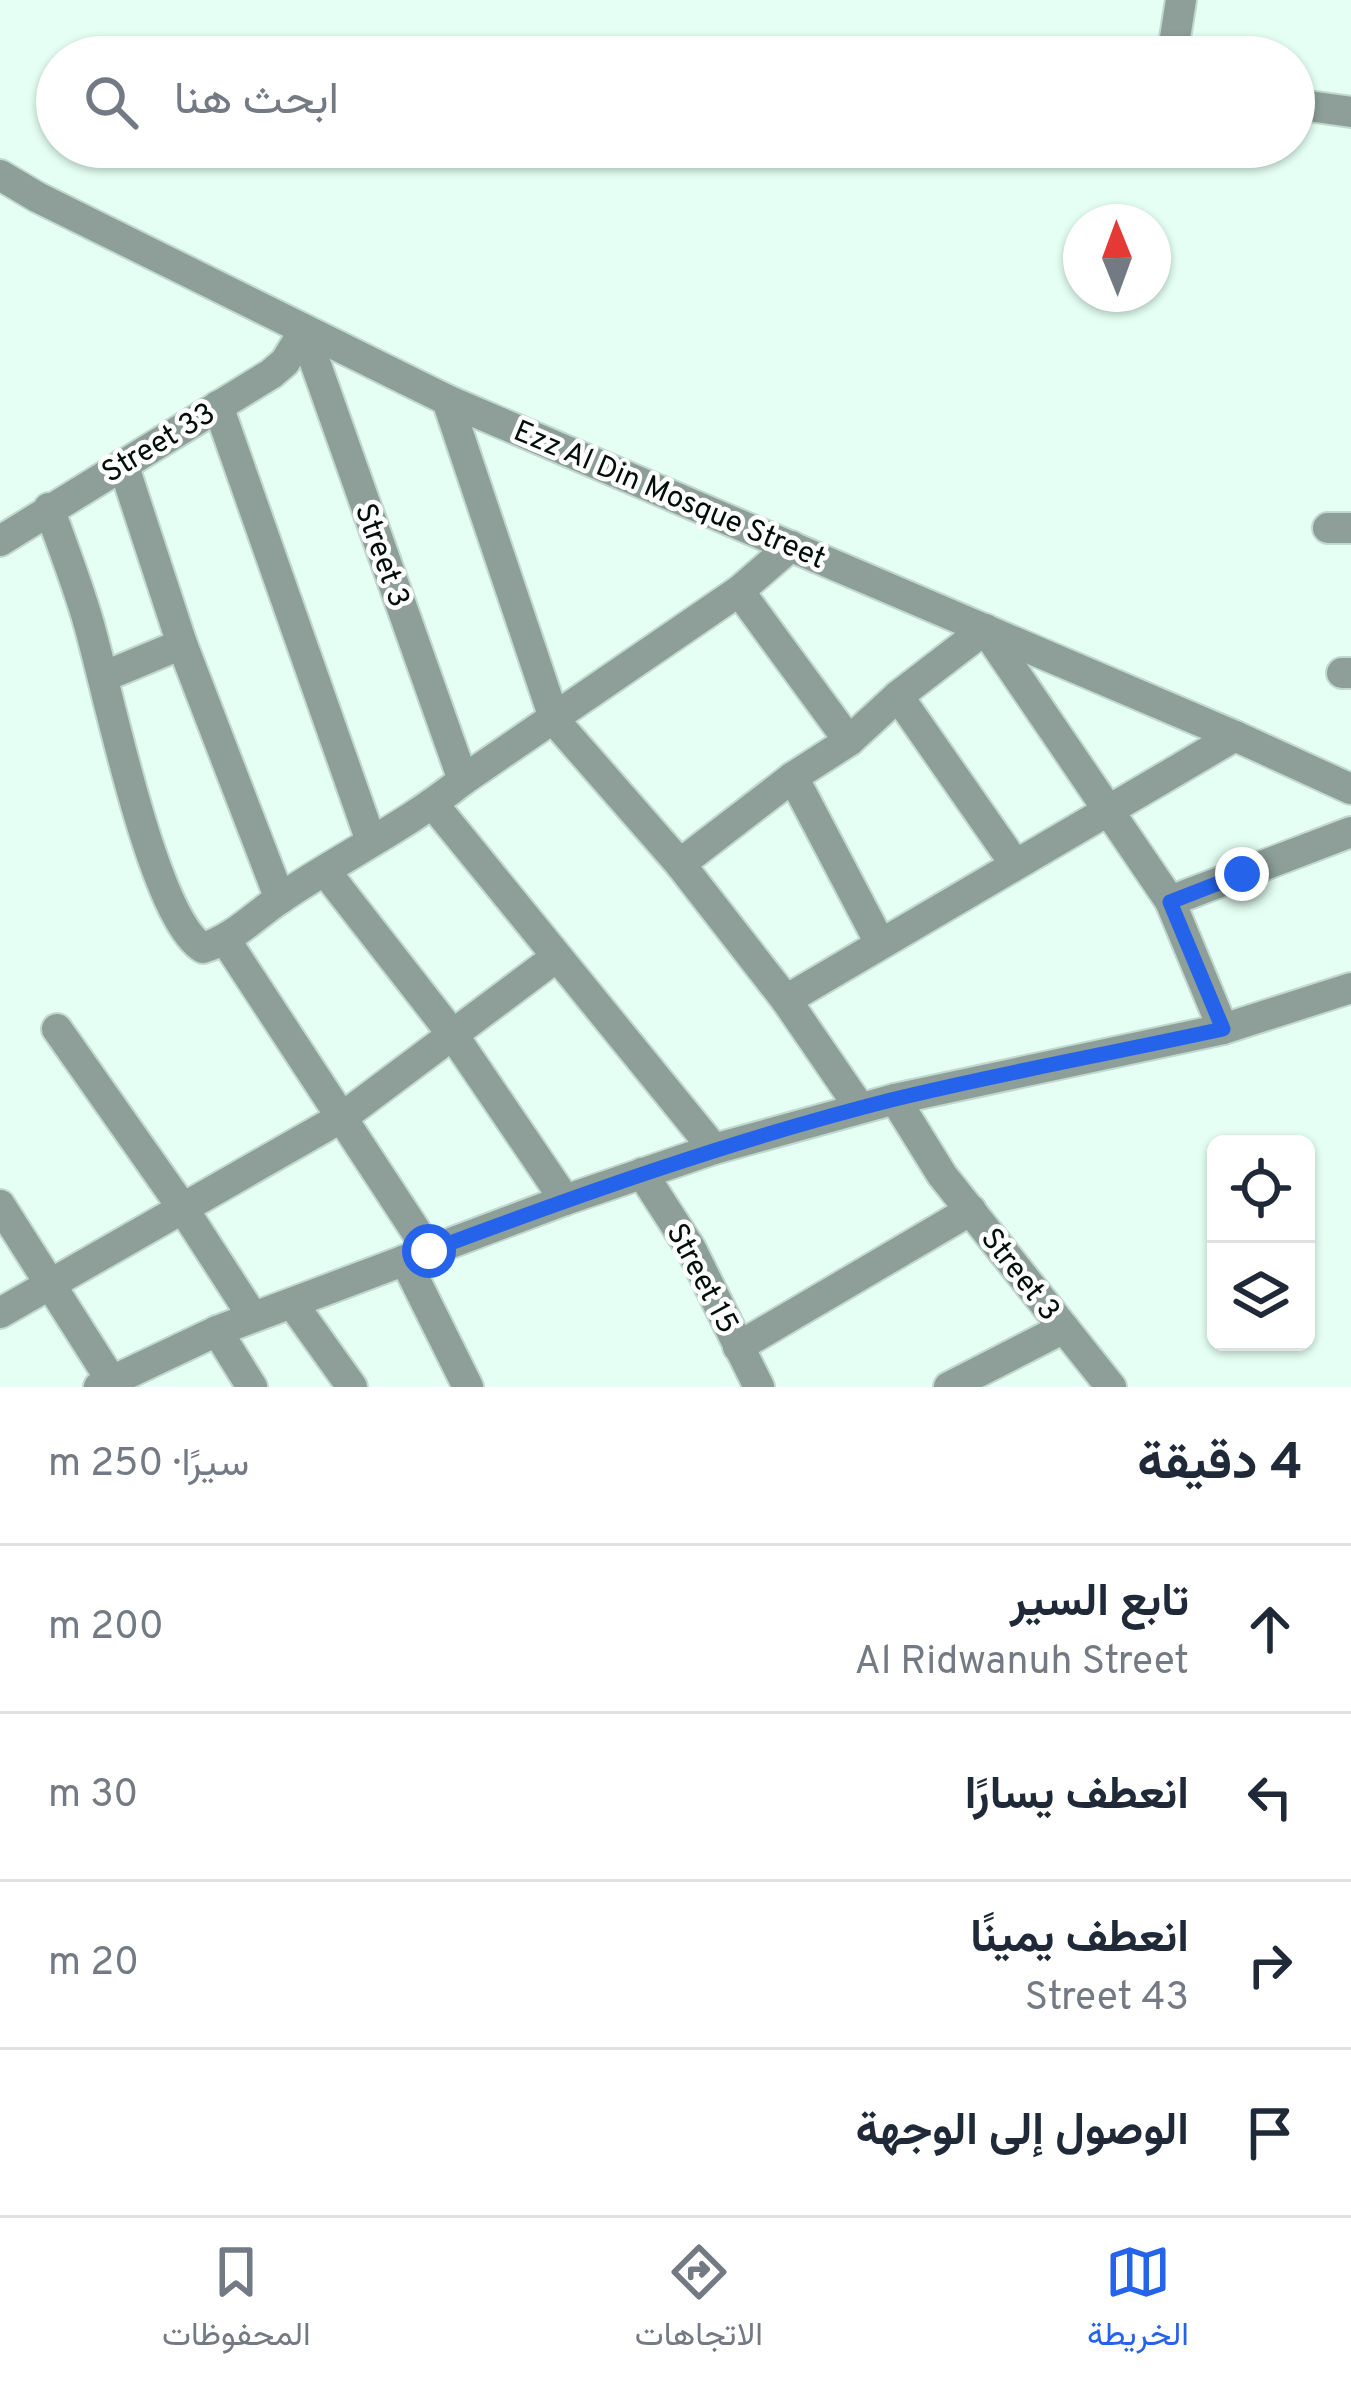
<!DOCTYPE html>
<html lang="ar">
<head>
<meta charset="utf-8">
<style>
	:root { --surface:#fff; --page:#f6f6f7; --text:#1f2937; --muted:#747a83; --line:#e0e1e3; --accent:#2563eb }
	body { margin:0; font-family:Overpass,Vazirmatn,sans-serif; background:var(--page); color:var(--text); direction:rtl }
	.controls { position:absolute; right:36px; bottom:36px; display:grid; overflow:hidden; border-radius:18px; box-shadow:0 3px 9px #0004 }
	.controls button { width:108px; height:108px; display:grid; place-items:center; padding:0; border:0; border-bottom:3px solid var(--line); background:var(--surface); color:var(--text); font:60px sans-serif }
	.compass { position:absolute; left:1063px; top:204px; width:108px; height:108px; border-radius:50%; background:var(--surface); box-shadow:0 3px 9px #0004; rotate:359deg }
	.stop { position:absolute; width:36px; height:36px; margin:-27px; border:9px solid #2563eb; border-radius:50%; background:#fff }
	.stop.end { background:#2563eb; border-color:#fff; box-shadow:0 3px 12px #0008 }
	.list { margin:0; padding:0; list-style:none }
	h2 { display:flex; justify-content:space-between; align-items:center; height:156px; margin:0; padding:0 48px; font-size:51px }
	h2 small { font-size:39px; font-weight:400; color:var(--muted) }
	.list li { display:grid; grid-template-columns:78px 1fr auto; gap:36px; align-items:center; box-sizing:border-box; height:168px; padding:0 48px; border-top:3px solid var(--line) }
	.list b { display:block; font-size:45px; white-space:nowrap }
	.list p { margin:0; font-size:39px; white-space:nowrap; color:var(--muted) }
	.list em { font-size:39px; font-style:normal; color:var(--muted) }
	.icon { flex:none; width:66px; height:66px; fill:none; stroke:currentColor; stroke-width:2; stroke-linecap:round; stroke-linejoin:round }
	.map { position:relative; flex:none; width:1351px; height:1387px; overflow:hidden; direction:ltr }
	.search { position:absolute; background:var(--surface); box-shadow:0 3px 9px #0004; left:36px; right:36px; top:36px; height:132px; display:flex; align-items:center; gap:30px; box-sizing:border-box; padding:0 42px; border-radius:66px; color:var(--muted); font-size:45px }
	.sheet { height:828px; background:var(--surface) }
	nav { display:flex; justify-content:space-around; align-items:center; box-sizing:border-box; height:168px; border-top:3px solid var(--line); background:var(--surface); font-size:33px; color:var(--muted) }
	nav a { display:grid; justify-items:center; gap:6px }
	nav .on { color:var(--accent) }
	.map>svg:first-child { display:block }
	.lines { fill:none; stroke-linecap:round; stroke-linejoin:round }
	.street-casing { stroke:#c1d9cf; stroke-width:34 }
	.street { stroke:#8d9f98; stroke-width:30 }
	.route { stroke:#2563eb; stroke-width:15 }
	.labels { text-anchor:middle; stroke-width:9; stroke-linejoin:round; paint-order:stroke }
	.street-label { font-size:30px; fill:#020f0a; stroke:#fff }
</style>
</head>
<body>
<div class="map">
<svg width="1351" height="1387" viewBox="0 0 1351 1387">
	<rect width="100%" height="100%" fill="#e5fff5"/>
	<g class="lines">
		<g class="street-casing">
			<g id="street">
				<polyline points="1172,57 1181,0"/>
				<polyline points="1294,104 1351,112"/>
				<polyline points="0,175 37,197 447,400 1235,736 1351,789"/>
				<polyline points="304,331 463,780"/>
				<polyline points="447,400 555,721 680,864 786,1000 860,1108"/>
				<polyline points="218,406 371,841"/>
				<polyline points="123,464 182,644 280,899"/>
				<path d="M49 508C62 545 77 583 88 621 107 685 152 917 203 948 235 938 254 916 281 898 341 857 407 826 463 780L739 591 791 546"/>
				<polyline points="1328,528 1351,528"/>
				<polyline points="0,541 271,374 285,362 304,331"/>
				<polyline points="739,591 849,741"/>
				<polyline points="1342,673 1351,673"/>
				<polyline points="103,677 182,644"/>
				<polyline points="898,696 1015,864"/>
				<polyline points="793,777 880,943"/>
				<polyline points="433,804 714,1149"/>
				<polyline points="680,864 793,777 849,741 898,696 985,629 1170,901 1223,1029"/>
				<polyline points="325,871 453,1035 565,1200"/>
				<polyline points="1170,901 1351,832"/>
				<polyline points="226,941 429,1251"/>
				<polyline points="786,1000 1235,736"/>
				<polyline points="57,1029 182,1207 253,1317"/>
				<polyline points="895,1099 942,1175 1111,1387"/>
				<polyline points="642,1173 691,1249 759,1387"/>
				<polyline points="0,1205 111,1380"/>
				<polyline points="405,1260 468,1387"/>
				<polyline points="292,1303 352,1387"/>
				<polyline points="0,1313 344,1116 555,958"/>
				<polyline points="217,1331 252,1387"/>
				<polyline points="738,1347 971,1210"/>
				<polyline points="99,1387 217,1331 565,1200 714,1149 895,1099 1223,1029 1351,988"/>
				<polyline points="949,1387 1064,1328"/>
			</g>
		</g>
		<use href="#street" class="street"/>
	</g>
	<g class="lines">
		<path class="route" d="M429 1251C581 1194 733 1140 891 1100 1001 1073 1113 1053 1223 1029L1170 902 1242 874"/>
	</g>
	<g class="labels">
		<g class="street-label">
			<text transform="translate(158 442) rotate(-31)" y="10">Street 33</text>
			<text transform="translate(670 494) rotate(23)" y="10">Ezz Al Din Mosque Street</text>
			<text transform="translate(383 555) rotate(70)" y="10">Street 3</text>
			<text transform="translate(1021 1274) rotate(52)" y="10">Street 3</text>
			<text transform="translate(703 1278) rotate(62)" y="10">Street 15</text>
		</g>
	</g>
</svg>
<div class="controls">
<button><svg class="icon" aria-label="locate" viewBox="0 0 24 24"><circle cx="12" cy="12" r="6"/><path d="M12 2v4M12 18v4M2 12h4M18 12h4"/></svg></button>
<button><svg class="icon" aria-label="layers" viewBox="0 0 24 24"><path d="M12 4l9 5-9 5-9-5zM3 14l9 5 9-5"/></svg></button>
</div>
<svg class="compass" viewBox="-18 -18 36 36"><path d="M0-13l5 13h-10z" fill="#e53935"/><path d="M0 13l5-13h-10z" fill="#747a83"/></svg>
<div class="stop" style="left:429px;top:1251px"></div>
<div class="stop end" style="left:1242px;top:874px"></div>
<div class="search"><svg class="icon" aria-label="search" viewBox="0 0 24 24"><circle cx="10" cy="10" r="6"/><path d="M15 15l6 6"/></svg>ابحث هنا</div>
</div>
<section class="sheet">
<h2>4 دقيقة<small>سيرًا · 250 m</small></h2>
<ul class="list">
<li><svg class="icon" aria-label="ahead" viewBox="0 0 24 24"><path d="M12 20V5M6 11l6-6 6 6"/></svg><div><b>تابع السير</b><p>Al Ridwanuh Street</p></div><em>200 m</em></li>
<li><svg class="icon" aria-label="left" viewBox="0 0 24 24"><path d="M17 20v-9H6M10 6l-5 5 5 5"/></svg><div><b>انعطف يسارًا</b></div><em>30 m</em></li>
<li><svg class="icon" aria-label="right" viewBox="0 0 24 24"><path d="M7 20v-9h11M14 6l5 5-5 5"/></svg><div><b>انعطف يمينًا</b><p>Street 43</p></div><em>20 m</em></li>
<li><svg class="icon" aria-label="arrive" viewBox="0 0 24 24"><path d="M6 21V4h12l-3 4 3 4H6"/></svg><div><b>الوصول إلى الوجهة</b></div></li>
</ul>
</section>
<nav>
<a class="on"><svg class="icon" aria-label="map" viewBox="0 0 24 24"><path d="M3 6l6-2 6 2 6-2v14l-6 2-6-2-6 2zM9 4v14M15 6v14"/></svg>الخريطة</a>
<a><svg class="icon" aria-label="directions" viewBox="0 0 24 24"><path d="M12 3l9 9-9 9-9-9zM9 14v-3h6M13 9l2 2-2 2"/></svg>الاتجاهات</a>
<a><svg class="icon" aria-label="saved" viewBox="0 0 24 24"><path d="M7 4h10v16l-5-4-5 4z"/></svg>المحفوظات</a>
</nav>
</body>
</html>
